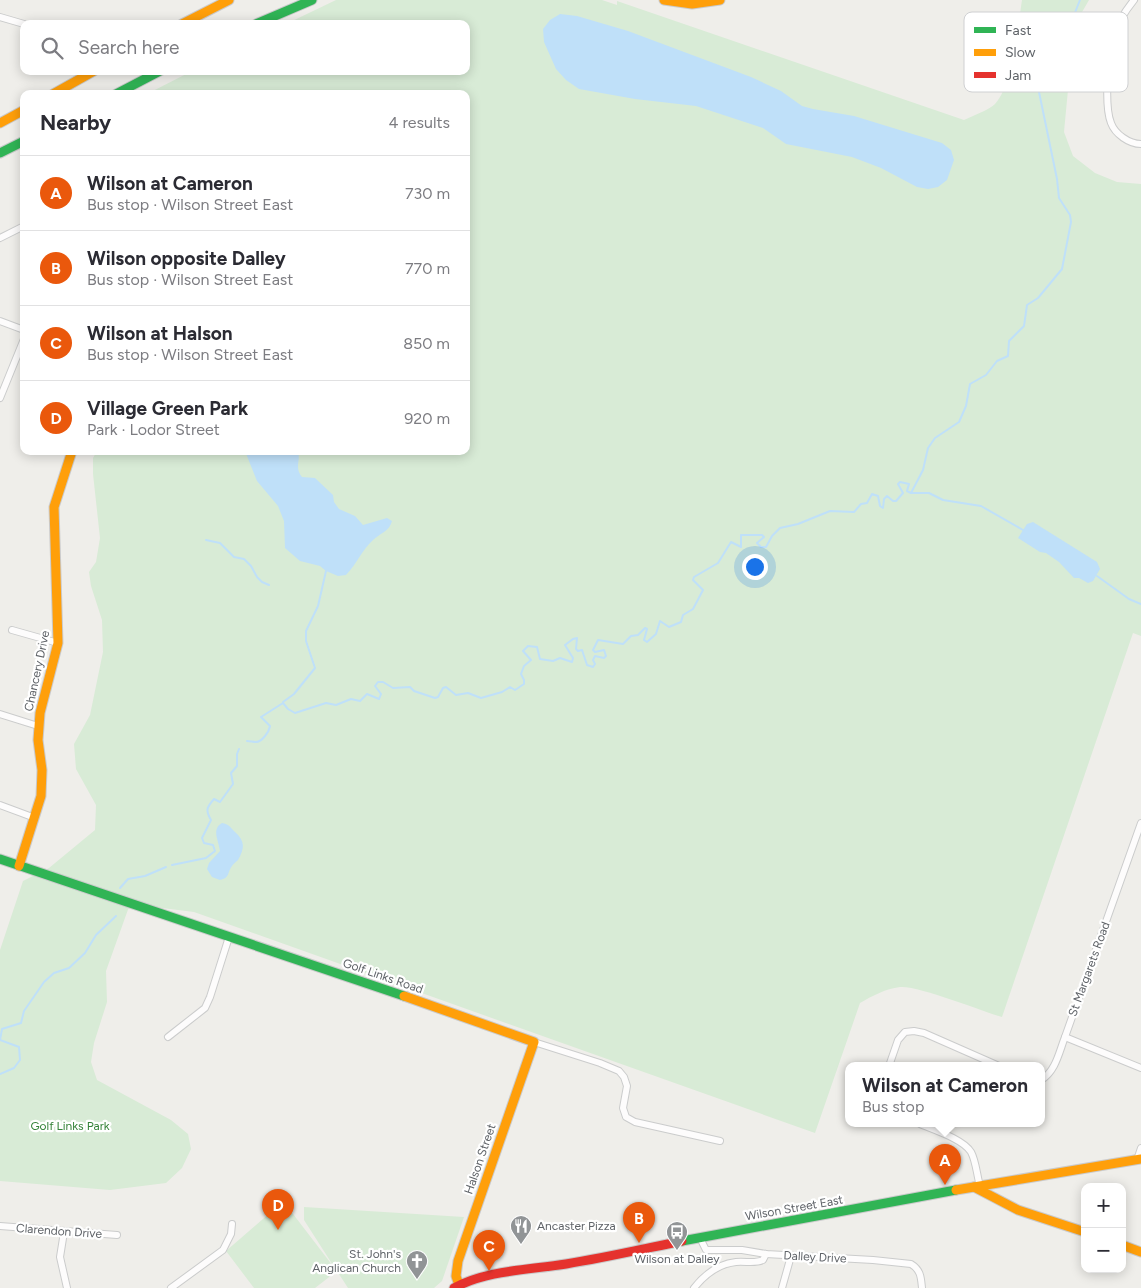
<!DOCTYPE html>
<html lang="en">
<head>
<meta charset="utf-8">
<style>
	:root { --surface:#fff; --page:#f2f2f3; --text:#2b2b33; --muted:#7c7c81; --line:#e1e1e2; --accent:#ea580c }
	body { margin:0; font-family:Figtree,sans-serif; background:var(--page); color:var(--text) }
	.controls { position:absolute; right:15px; bottom:15px; display:grid; overflow:hidden; border-radius:10px; box-shadow:0 2px 12px #0003 }
	.controls button { width:45px; height:45px; display:grid; place-items:center; padding:0; border:0; border-bottom:1px solid var(--line); background:var(--surface); color:var(--text); font:25px sans-serif }
	.you { position:absolute; left:754px; top:566px; width:18px; height:18px; margin:-12px; border:4px solid #fff; border-radius:50%; background:#1a73e8; box-shadow:0 0 0 8px #1a73e833 }
	.badge { display:grid; place-items:center; width:32px; height:32px; border-radius:50%; background:var(--accent); color:#fff; font-size:16px; font-weight:700 }
	.pin { position:absolute; translate:-50% -41px; filter:drop-shadow(0 1px 2px #0008) }
	.pin::after { content:''; position:absolute; top:26px; width:18px; height:15px; background:inherit; clip-path:polygon(0 0,100% 0,50% 100%) }
	.popup { position:absolute; left:845px; top:1062px; width:200px; height:65px; box-sizing:border-box; display:grid; place-content:center; border-radius:10px; background:var(--surface); filter:drop-shadow(0 1px 4px #0005); font-size:16px; white-space:nowrap; color:var(--muted) }
	.popup b { font-size:19px; color:var(--text) }
	.popup::after { content:''; position:absolute; left:50%; top:100%; margin-left:-10px; border:10px solid transparent; border-top-color:var(--surface) }
	.list { margin:0; padding:0; list-style:none }
	h2 { display:flex; justify-content:space-between; align-items:center; height:65px; margin:0; padding:0 20px; font-size:21px }
	h2 small { font-size:16px; font-weight:400; color:var(--muted) }
	.list li { display:grid; grid-template-columns:32px 1fr auto; gap:15px; align-items:center; box-sizing:border-box; height:75px; padding:0 20px; border-top:1px solid var(--line) }
	.list b { display:block; font-size:19px; white-space:nowrap }
	.list p { margin:0; font-size:16px; white-space:nowrap; color:var(--muted) }
	.list em { font-size:16px; font-style:normal; color:var(--muted) }
	.icon { flex:none; width:28px; height:28px; fill:none; stroke:currentColor; stroke-width:2; stroke-linecap:round; stroke-linejoin:round }
	.map { position:relative; flex:none; width:1141px; height:1288px; overflow:hidden }
	.search { position:absolute; background:var(--surface); box-shadow:0 2px 12px #0003; left:20px; top:20px; width:450px; height:55px; display:flex; align-items:center; gap:12px; box-sizing:border-box; padding:0 18px; border-radius:10px; color:var(--muted); font-size:19px }
	.panel { position:absolute; background:var(--surface); box-shadow:0 2px 12px #0003; left:20px; top:90px; width:450px; height:365px; border-radius:10px }
	.map>svg:first-child { display:block }
	.green { fill:#d8ebd6 }
	.water { fill:#bfe0f9 }
	.lines { fill:none; stroke-linecap:round; stroke-linejoin:round }
	.stream { stroke:#bfe0f9; stroke-width:2 }
	.street-casing { stroke:#cbcccc; stroke-width:8 }
	.fast-casing { stroke:#cacacb; stroke-width:11 }
	.slow-casing { stroke:#cacacb; stroke-width:11 }
	.jam-casing { stroke:#cacacb; stroke-width:11 }
	.street { stroke:#fdfcfc; stroke-width:6 }
	.fast { stroke:#30b455; stroke-width:9 }
	.slow { stroke:#ff9f0a; stroke-width:9 }
	.jam { stroke:#e5322d; stroke-width:9 }
	.labels { text-anchor:middle; stroke-width:4.5; stroke-linejoin:round; paint-order:stroke }
	.street-label { font-size:12px; fill:#5f6368; stroke:#fff }
	.park-label { font-size:12px; fill:#348238; stroke:#fff }
	.poi-label { font-size:12px; fill:#5f6368; stroke:#fff; text-anchor:start }
	.key { fill:#fff; stroke:#cfd0d2; stroke-width:1 }
	.key-label { font-size:14px; fill:#5f6368 }
</style>
</head>
<body>
<div class="map">
<svg width="1141" height="1288" viewBox="0 0 1141 1288">
	<rect width="100%" height="100%" fill="#efeeea"/>
	<g class="green">
		<path d="M336 0H602L617 5V1L964 120C972 116 989 110 995 104 1013 85 1018 26 1022 0H1089L1074 26 1063 54 1071 58 1064 132 1073 156 1095 173 1117 182 1141 184V636L1133 633 1002 1017C982 1011 917 985 900 987 885 989 872 996 860 1003L815 1133 194 912 130 904 106 971 107 1002 94 1043 91 1062 97 1080 171 1120 188 1134 191 1149 182 1168 166 1183 110 1190 0 1181V950L23 881 49 868 95 830 96 805 76 769 74 744 90 715 103 652 102 620 91 586 89 572 96 562 100 538 93 474V458L97 451H466V94H147L192 71H466V24H286Z"/>
		<polygon points="278,1206 290,1210 336,1270 304,1220 304,1207 464,1217 442,1281 434,1288 348,1288 337,1271 315,1288 254,1288 226,1251"/>
	</g>
	<g class="water">
		<polygon points="560,14 577,16 628,31 751,77 781,91 802,106 813,109 854,116 942,143 951,150 954,160 947,180 938,187 928,189 917,187 881,168 852,157 786,144 763,128 696,106 635,99 579,89 566,80 556,69 544,42 543,29 550,20"/>
		<path d="M245 451H298C301 461 294 467 302 477L315 478 333 495 334 502 339 509 355 516 363 525 387 518 392 521C389 532 380 533 373 540 362 550 356 565 346 575L338 576 326 571 320 566 300 561 285 548 284 521 278 506 257 481Z"/>
		<polygon points="1033,522 1097,562 1100,569 1093,581 1088,583 1079,578 1074,578 1059,562 1046,553 1040,552 1018,538 1027,524"/>
		<path d="M222 823C229 824 230 827 235 832 245 841 245 848 238 860 236 862 233 864 232 866 227 873 230 878 220 880L212 877 207 869 209 863 220 851C219 841 211 829 222 823Z"/>
	</g>
	<g class="lines">
		<g class="stream">
			<polyline points="911,493 923,470 928,448 935,438 959,422 966,406 970,384 986,375 997,361 1008,356 1009,341 1024,326 1027,305 1038,298 1062,269 1071,222 1070,215 1059,198 1057,179 1039,92 1059,53 1080,0"/>
			<polyline points="911,493 929,493 943,500 981,506 1023,530"/>
			<polyline points="206,540 220,543 234,557 244,559 251,566 257,577 262,582 269,585"/>
			<polyline points="1097,576 1129,599 1141,604"/>
			<polyline points="283,702 294,694 315,668 306,641 306,631 318,606 326,571"/>
			<path d="M247 741C250 741 253 742 256 742 262 742 269 732 270 726L261 717 283 703 288 709 295 713 326 703 336 705 351 699 360 701 367 694 379 699 381 694 375 686 378 682H383L393 688 410 687 414 691 435 698 438 697 443 688 446 687 456 695 468 693 481 698 502 692 510 687 515 690 524 684V680L521 674 524 666 531 660 523 651 528 646 537 647 540 659 553 661 560 658 572 662 573 658 565 645 573 639 577 638 576 649 578 651 582 650 587 665 593 667 595 664 593 660 595 656 604 658 606 656 604 650 595 652 593 650 598 640 623 644 631 636 638 635 645 628 647 629 644 640 647 642 656 634 660 621 669 627 681 622 683 615 693 609 703 590 693 580 694 577 718 563 731 542 741 547V535H762L764 537 757 543 761 547H766L772 536 780 528 798 524 830 511 854 512 861 504 867 503 872 494 878 496 880 506 883 508 884 499 887 496 893 501H896L903 493 898 484 900 482 909 484 907 491 911 493"/>
			<path d="M172 865 206 858 215 851 213 845 204 843 202 838 211 820C205 810 207 807 214 799L220 802 233 784 231 773 237 766V754L239 749"/>
			<polyline points="120,888 128,879 145,876 166,867"/>
			<polyline points="0,1074 14,1068 20,1060 19,1047 0,1040 2,1029 21,1023 24,1011 44,982 54,973 69,968 85,953 96,935 116,916"/>
		</g>
		<g class="street-casing">
			<g id="street">
				<path d="M1134 0C1125 11 1117 24 1113 38 1108 56 1104 106 1111 123 1115 134 1129 144 1141 144"/>
				<polyline points="0,17 24,24"/>
				<polyline points="0,238 24,226"/>
				<polyline points="0,321 24,330"/>
				<polyline points="0,398 24,339"/>
				<polyline points="12,630 58,643"/>
				<polyline points="0,714 38,726"/>
				<polyline points="0,805 35,818"/>
				<polyline points="1141,823 1065,1037 1141,1068"/>
				<polyline points="168,1037 205,1008 210,997 229,937"/>
				<polyline points="534,1042 600,1063 619,1071 624,1077 627,1086 623,1108 626,1117 635,1122 720,1141"/>
				<polyline points="889,1066 898,1040 905,1032 914,1031 924,1033 999,1066"/>
				<path d="M1041 1080C1056 1071 1059 1052 1065 1037"/>
				<path d="M920 1124C934 1130 963 1139 971 1152 976 1161 977 1176 980 1186"/>
				<polyline points="1137,1160 1141,1148"/>
				<polyline points="0,1226 117,1235"/>
				<polyline points="64,1232 60,1257 67,1288"/>
				<path d="M700 1238 706 1250H742L766 1254 873 1260 911 1264C921 1270 921 1278 922 1288"/>
				<polyline points="171,1288 223,1250 231,1234 232,1224"/>
				<path d="M694 1288C705 1274 718 1264 736 1262 746 1261 755 1264 763 1260L766 1254"/>
				<polyline points="782,1288 791,1256"/>
			</g>
		</g>
		<g class="fast-casing">
			<g id="fast">
				<polyline points="256,24 312,0"/>
				<polyline points="116,94 160,71"/>
				<polyline points="0,153 24,141"/>
				<polyline points="0,859 404,996"/>
				<polyline points="682,1241 956,1190"/>
			</g>
		</g>
		<g class="slow-casing">
			<g id="slow">
				<polyline points="664,0 692,4 720,0"/>
				<polyline points="182,24 229,0"/>
				<polyline points="53,94 94,71"/>
				<polyline points="0,123 24,110"/>
				<polyline points="19,866 41,796 42,770 38,740 40,713 58,643 54,507 72,451"/>
				<polyline points="404,996 534,1042 458,1261 456,1276 459,1285"/>
				<polyline points="974,1187 1018,1210 1085,1232"/>
				<polyline points="956,1190 1141,1159"/>
				<polyline points="1122,1245 1141,1252"/>
			</g>
		</g>
		<g class="jam-casing">
			<path id="jam" d="M454 1288C487 1270 529 1270 566 1264 604 1258 643 1249 682 1241"/>
		</g>
		<use href="#street" class="street"/>
		<use href="#fast" class="fast"/>
		<use href="#slow" class="slow"/>
		<use href="#jam" class="jam"/>
	</g>
	<defs>
		<g id="restaurant-pin" transform="scale(1.125)"><path d="M0 17L-7.5 6A9.5 9.5 0 1 1 7.5 6Z" fill="#919496" stroke="#fff"/><path d="M-5-6h1v4h1v-4h1v4h1v-4h1v5L-1.5 .5V6h-2V.5L-5-1ZM5-6V6H3V1.5H1.5Q1.5-4 5-6Z" fill="#fff"/></g>
		<g id="bus-pin" transform="scale(1.125)"><path d="M0 17L-7.5 6A9.5 9.5 0 1 1 7.5 6Z" fill="#919496" stroke="#fff"/><path d="M-5-6H5V4H4V6H2V4H-2V6H-4V4H-5ZM-3.5-4V0h7V-4ZM-3.5 1.2v1.5H-2V1.2ZM2 1.2v1.5H3.5V1.2Z" fill="#fff"/></g>
		<g id="church-pin" transform="scale(1.125)"><path d="M0 17L-7.5 6A9.5 9.5 0 1 1 7.5 6Z" fill="#919496" stroke="#fff"/><path d="M-1.2-6h2.4v3.5h3.3v2.4h-3.3V6h-2.4V-.1h-3.3v-2.4h3.3Z" fill="#fff"/></g>
	</defs>
	<g fill-rule="evenodd">
		<use href="#restaurant-pin" x="521" y="1226"/>
		<use href="#bus-pin" x="677" y="1232"/>
		<use href="#church-pin" x="417" y="1261"/>
	</g>
	<g class="labels">
		<g class="street-label">
			<text transform="translate(37 671) rotate(-78)" y="4">Chancery Drive</text>
			<text transform="translate(1089 969) rotate(-70)" y="4">St Margarets Road</text>
			<text transform="translate(383 976) rotate(19)" y="4">Golf Links Road</text>
			<text transform="translate(480 1159) rotate(-71)" y="4">Halson Street</text>
			<text transform="translate(794 1208) rotate(-10)" y="4">Wilson Street East</text>
			<text transform="translate(59 1231) rotate(4)" y="4">Clarendon Drive</text>
			<text transform="translate(815 1257) rotate(3)" y="4">Dalley Drive</text>
		</g>
		<g class="park-label">
			<text x="70" y="1130">Golf Links Park</text>
		</g>
		<g class="poi-label">
			<text x="537" y="1230">Ancaster Pizza</text>
			<text x="401" y="1258" text-anchor="end">St. John's<tspan x="401" dy="14">Anglican Church</tspan></text>
			<text x="677" y="1263" text-anchor="middle">Wilson at Dalley</text>
		</g>
	</g>
	<rect x="964" y="12" width="164" height="80" rx="8" class="key"/>
	<rect x="974" y="27" width="22" height="6" fill="#30b455"/>
	<rect x="974" y="49" width="22" height="7" fill="#ff9f0a"/>
	<rect x="974" y="72" width="22" height="6" fill="#e5322d"/>
	<g class="key-label">
		<text x="1005" y="35">Fast</text>
		<text x="1005" y="57">Slow</text>
		<text x="1005" y="80">Jam</text>
	</g>
</svg>
<div class="controls">
<button>+</button>
<button>−</button>
</div>
<div class="you"></div>
<div class="pin badge" style="left:945px;top:1185px">A</div>
<div class="popup"><b>Wilson at Cameron</b>Bus stop</div>
<div class="pin badge" style="left:639px;top:1243px">B</div>
<div class="pin badge" style="left:489px;top:1271px">C</div>
<div class="pin badge" style="left:278px;top:1230px">D</div>
<div class="search"><svg class="icon" aria-label="search" viewBox="0 0 24 24"><circle cx="10" cy="10" r="6"/><path d="M15 15l6 6"/></svg>Search here</div>
<section class="panel">
<h2>Nearby<small>4 results</small></h2>
<ul class="list">
<li><span class="badge">A</span><div><b>Wilson at Cameron</b><p>Bus stop · Wilson Street East</p></div><em>730 m</em></li>
<li><span class="badge">B</span><div><b>Wilson opposite Dalley</b><p>Bus stop · Wilson Street East</p></div><em>770 m</em></li>
<li><span class="badge">C</span><div><b>Wilson at Halson</b><p>Bus stop · Wilson Street East</p></div><em>850 m</em></li>
<li><span class="badge">D</span><div><b>Village Green Park</b><p>Park · Lodor Street</p></div><em>920 m</em></li>
</ul>
</section>
</div>
</body>
</html>
